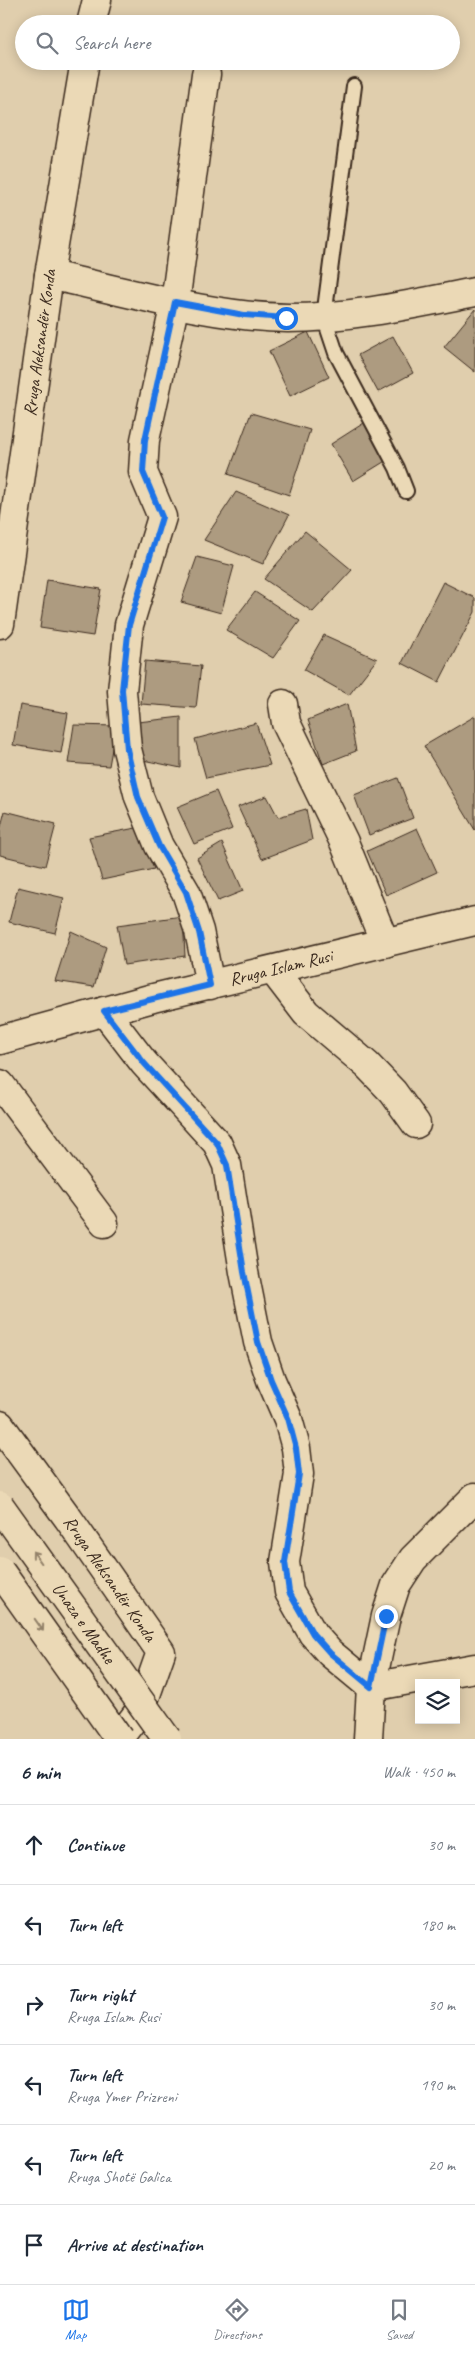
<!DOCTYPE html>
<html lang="en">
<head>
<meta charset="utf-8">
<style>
	:root { --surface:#fff; --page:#f6f6f7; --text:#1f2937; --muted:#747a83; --line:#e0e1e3; --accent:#1a73e8 }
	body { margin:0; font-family:Caveat,sans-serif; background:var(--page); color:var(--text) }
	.controls { position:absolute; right:15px; bottom:15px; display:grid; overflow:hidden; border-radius:0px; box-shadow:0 2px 12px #0003 }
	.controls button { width:45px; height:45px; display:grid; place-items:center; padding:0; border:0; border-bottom:1px solid var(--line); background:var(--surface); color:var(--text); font:25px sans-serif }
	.stop { position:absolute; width:15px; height:15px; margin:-11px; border:4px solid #1a73e8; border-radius:50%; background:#fff }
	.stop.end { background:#1a73e8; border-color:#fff; box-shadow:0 1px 5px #0008 }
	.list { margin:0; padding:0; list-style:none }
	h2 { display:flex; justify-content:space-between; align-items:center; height:65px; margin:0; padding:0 20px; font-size:21px }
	h2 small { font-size:16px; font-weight:400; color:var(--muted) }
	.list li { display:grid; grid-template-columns:32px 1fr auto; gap:15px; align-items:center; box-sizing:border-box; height:80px; padding:0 20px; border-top:1px solid var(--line) }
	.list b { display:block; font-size:19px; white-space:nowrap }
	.list p { margin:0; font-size:16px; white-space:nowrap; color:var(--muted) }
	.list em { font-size:16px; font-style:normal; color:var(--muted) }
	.icon { flex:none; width:28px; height:28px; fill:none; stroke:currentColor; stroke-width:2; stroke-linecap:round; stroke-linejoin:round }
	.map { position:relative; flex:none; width:475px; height:1739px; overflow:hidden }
	.search { position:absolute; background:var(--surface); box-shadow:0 2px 12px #0003; left:15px; right:15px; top:15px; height:55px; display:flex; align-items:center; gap:12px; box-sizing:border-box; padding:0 18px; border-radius:28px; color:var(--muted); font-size:19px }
	.sheet { height:545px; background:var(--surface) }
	nav { display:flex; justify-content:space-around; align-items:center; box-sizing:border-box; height:70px; border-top:1px solid var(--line); background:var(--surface); font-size:14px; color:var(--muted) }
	nav a { display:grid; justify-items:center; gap:2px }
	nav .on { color:var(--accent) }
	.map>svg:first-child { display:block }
	.building { fill:#ad9b80; stroke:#3b2a1e }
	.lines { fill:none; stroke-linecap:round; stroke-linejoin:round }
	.service-casing { stroke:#3b2a1e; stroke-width:18 }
	.minor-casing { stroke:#3b2a1e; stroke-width:31 }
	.service { stroke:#ebd9b6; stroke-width:14 }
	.minor { stroke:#ebd9b6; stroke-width:28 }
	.trunk-bridge-casing { stroke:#3b2a1e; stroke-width:31; stroke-linecap:butt }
	.trunk-bridge { stroke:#ebd9b6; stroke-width:28 }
	.oneway { stroke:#93826a }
	.route { stroke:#1a73e8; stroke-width:6 }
	.labels { text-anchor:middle; stroke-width:4; stroke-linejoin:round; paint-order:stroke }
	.street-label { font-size:18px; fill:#3b2a1e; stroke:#ebd9b6 }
</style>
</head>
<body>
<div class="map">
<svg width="475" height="1739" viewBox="0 0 475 1739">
	<rect width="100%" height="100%" fill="#e0cead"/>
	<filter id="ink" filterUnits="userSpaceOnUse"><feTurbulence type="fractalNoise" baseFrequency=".02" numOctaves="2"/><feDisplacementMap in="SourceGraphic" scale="10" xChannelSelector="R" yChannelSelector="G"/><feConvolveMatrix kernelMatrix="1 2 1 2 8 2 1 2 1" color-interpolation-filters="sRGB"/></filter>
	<g filter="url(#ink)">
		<g class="building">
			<polygon points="475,309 475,372 444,347"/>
			<polygon points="308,332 329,377 290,396 269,351"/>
			<polygon points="393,336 413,373 378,392 358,355"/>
			<polygon points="251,413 310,430 289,495 228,474"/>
			<polygon points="364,423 387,460 353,481 331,444"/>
			<polygon points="236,492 289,515 263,564 204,540"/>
			<polygon points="305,531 352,570 313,612 264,579"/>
			<polygon points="197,557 234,566 221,613 181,602"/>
			<polygon points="47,580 101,589 93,636 40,628"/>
			<polygon points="443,582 475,598 475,612 439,682 402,663"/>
			<polygon points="255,592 300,621 273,658 226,630"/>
			<polygon points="324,635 377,659 349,695 304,670"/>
			<polygon points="145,661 201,666 196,708 141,704"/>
			<polygon points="347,704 356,751 323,764 308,720"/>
			<polygon points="20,705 68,713 61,753 13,745"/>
			<polygon points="475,716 475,830 424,746"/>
			<polygon points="181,717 181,768 143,760 138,722"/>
			<polygon points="256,723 270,765 206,778 195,739"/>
			<polygon points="74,725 116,726 109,766 68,763"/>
			<polygon points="398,778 413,818 369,835 354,795"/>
			<polygon points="216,791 232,829 194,844 177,807"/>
			<polygon points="267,796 278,817 306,809 312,840 262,859 238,807"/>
			<polygon points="5,811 56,824 45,866 0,855 0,830"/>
			<polygon points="136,828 154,869 102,880 89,837"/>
			<polygon points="417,828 437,872 386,895 367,851"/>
			<polygon points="222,843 243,891 218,901 197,858"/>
			<polygon points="18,887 64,898 55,933 9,922"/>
			<polygon points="183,916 185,956 124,965 117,925"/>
			<polygon points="71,931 106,947 94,987 55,981"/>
		</g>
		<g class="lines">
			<g class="service-casing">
				<polyline id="service" points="354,86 324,317 336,353 397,468 406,491"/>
			</g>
			<g class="minor-casing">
				<g id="minor">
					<polyline points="91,24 97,0"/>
					<polyline points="206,74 175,303 145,440 143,472 162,517 129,625 122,691 127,749 139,797 159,846 186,892 199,931 210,985"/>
					<path d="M49 275C125 291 211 317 288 318 351 318 414 304 475 292"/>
					<path id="s1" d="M0 624 49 275 85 61"/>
					<polyline points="283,704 286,723 344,842 385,943"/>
					<polyline points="273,970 306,1013 367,1065 393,1092 416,1124"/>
					<polyline points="104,1011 144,1063 217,1143 227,1165 244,1272 258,1342 271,1380 288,1419 296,1448 299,1474 285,1562 289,1592 313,1634 330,1653 371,1687 475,1668"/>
					<path id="s2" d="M0 1040 153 998 475 921"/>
					<polyline points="0,1084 104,1223"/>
					<path id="s3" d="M0 1425 68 1518 161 1652 141 1709 118 1739"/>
					<polyline points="368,1739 371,1687 386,1616 396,1585 413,1559 475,1497"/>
				</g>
			</g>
			<use href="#service" class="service"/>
			<use href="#minor" class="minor"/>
			<g class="trunk-bridge-casing">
				<g id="trunk-bridge">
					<path id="s4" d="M0 1506 167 1739"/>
					<polyline points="0,1571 119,1739"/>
				</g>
			</g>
			<use href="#trunk-bridge" class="trunk-bridge"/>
		</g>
		<defs><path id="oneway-shaft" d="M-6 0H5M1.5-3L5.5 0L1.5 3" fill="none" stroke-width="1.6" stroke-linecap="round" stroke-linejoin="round" transform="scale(1.25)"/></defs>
		<g class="oneway">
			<use href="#oneway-shaft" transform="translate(37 1557) rotate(-126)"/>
			<use href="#oneway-shaft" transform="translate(39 1625) rotate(55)"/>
		</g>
	</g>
	<g class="lines" filter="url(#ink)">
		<polyline class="route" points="286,318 244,315 175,302 145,440 143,472 162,517 129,625 122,690 127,749 138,797 159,846 186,892 199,932 210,985 104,1011 144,1063 217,1143 227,1165 244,1272 258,1342 271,1380 288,1418 296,1448 299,1474 285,1562 289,1592 313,1634 330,1653 371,1687 386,1616"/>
	</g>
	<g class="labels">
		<g class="street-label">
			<text dy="6" stroke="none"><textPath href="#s1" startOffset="284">Rruga Aleksandër Konda</textPath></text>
			<text dy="6" stroke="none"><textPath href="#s2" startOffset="290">Rruga Islam Rusi</textPath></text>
			<text dy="6" stroke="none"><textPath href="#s3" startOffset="189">Rruga Aleksandër Konda</textPath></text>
			<text dy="6" stroke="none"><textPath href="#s4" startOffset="144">Unaza e Madhe</textPath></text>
		</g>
	</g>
</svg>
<div class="controls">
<button><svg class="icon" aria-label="layers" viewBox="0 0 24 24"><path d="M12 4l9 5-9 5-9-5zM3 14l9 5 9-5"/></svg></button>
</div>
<div class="stop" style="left:286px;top:318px"></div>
<div class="stop end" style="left:386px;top:1616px"></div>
<div class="search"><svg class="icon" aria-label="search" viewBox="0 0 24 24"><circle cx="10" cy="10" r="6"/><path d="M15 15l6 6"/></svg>Search here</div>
</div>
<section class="sheet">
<h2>6 min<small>Walk · 450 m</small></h2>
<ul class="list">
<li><svg class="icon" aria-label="ahead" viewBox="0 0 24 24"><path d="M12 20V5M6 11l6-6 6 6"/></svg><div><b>Continue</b></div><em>30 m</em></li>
<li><svg class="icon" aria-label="left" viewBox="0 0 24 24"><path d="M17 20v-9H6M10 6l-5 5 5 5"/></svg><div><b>Turn left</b></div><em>180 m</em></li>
<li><svg class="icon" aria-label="right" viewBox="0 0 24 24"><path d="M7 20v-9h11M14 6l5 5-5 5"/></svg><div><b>Turn right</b><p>Rruga Islam Rusi</p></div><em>30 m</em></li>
<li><svg class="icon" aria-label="left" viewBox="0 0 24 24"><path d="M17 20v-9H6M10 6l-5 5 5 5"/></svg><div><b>Turn left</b><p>Rruga Ymer Prizreni</p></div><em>190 m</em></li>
<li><svg class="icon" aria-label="left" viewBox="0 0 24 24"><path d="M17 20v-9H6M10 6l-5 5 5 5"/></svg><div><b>Turn left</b><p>Rruga Shotë Galica</p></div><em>20 m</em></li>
<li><svg class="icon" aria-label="arrive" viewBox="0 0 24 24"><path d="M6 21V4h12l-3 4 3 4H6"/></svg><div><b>Arrive at destination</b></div></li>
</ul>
</section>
<nav>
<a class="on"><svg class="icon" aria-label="map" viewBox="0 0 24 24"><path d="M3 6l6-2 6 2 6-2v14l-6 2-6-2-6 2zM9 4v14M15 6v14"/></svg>Map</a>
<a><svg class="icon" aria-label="directions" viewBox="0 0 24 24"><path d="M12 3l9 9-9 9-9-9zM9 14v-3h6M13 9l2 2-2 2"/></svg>Directions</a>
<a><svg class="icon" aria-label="saved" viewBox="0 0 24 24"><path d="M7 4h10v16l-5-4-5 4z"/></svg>Saved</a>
</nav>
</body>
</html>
